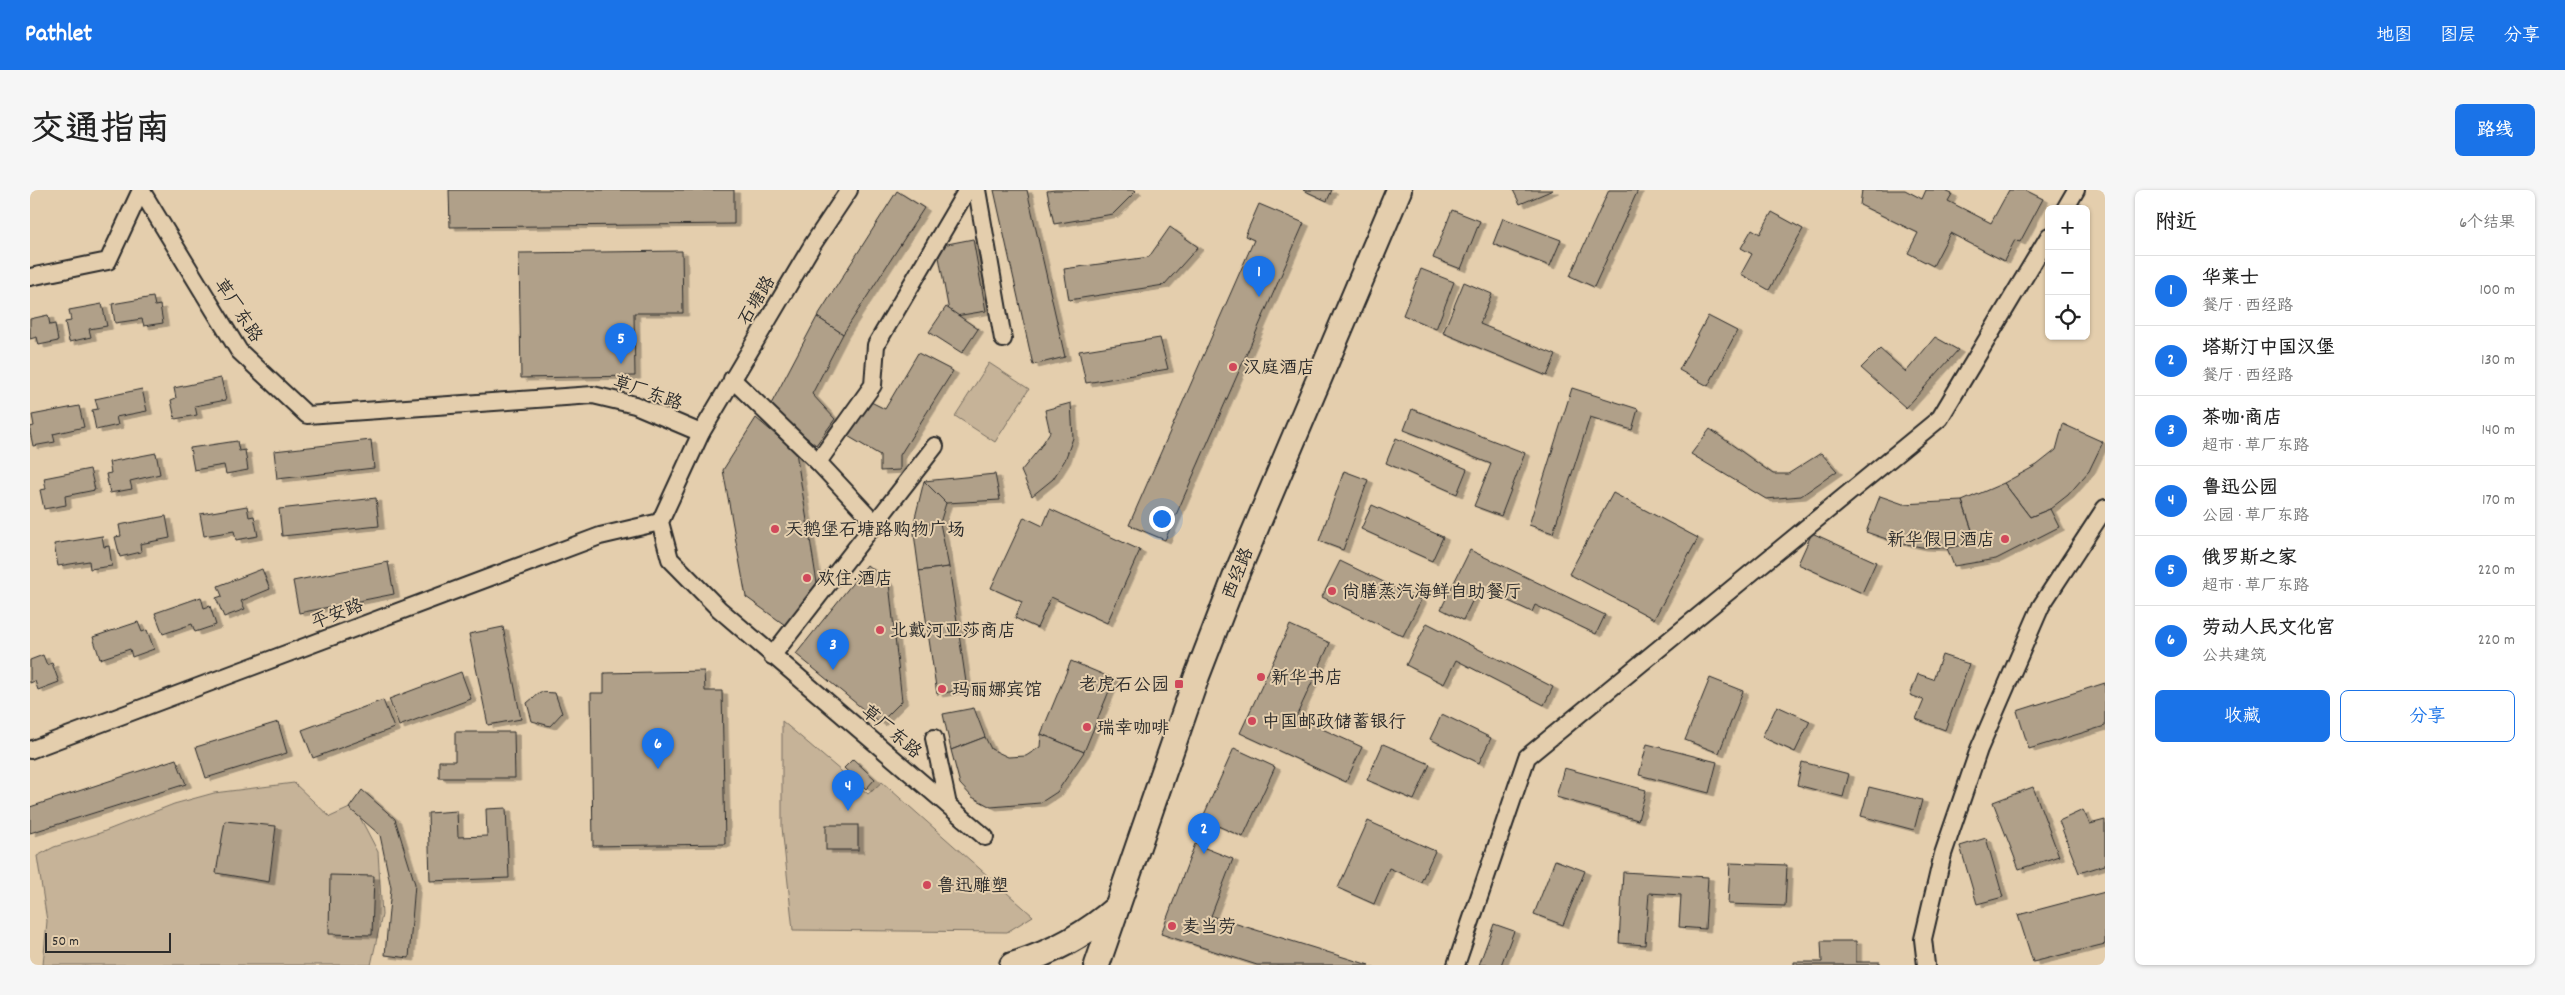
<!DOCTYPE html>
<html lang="zh">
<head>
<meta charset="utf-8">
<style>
	:root { --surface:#fff; --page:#f6f6f6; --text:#222; --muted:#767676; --line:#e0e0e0; --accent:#1a73e8 }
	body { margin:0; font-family:Dekko,"LXGW WenKai TC",sans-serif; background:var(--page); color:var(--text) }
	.controls { position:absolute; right:15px; top:15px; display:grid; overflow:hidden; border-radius:8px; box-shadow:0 1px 4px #0004 }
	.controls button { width:45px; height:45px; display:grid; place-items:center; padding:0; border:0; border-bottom:1px solid var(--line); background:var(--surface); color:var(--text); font:25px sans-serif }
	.scale { position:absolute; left:15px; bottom:12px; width:126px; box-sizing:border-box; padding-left:5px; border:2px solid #2b2b2b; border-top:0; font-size:14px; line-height:18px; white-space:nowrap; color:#2b2b2b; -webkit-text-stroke:4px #e4cead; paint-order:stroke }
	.you { position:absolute; left:1131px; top:328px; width:18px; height:18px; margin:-12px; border:4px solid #fff; border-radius:50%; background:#1a73e8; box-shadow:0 0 0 8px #1a73e833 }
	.badge { display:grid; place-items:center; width:32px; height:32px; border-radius:50%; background:var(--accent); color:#fff; font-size:16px; font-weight:700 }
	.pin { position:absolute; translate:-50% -41px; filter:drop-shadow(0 1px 2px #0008) }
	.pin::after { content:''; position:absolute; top:26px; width:18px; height:15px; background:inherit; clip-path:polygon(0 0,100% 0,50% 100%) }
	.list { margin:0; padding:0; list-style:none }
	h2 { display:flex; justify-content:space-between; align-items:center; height:65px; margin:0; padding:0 20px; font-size:21px }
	h2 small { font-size:16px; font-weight:400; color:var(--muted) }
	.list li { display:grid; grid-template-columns:32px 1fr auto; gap:15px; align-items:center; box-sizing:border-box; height:70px; padding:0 20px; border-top:1px solid var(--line) }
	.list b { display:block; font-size:19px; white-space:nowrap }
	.list p { margin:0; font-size:16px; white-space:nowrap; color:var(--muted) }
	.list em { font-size:16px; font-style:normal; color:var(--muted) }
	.actions { display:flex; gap:10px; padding:15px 20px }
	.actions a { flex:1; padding:11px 0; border:1px solid var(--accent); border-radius:8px; text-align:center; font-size:18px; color:var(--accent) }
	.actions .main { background:var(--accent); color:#fff }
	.icon { flex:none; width:28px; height:28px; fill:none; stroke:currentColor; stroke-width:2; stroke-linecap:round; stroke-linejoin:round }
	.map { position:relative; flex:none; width:2075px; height:775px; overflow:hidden; border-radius:8px }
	header { display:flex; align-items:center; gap:30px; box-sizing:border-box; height:70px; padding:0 25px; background:var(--accent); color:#fff }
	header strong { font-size:24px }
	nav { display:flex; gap:28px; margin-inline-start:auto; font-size:18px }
	.intro { display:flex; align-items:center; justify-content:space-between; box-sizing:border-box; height:120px; padding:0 30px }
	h1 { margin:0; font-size:35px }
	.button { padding:12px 22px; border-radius:8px; background:var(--accent); color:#fff; font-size:18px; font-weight:700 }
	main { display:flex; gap:30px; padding:0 30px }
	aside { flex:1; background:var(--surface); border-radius:8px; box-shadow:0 1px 4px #0004 }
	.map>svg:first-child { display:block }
	.green { fill:#c6b398; stroke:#786f62 }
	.building { fill:#b0a089; stroke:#2b2b2b; filter:url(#shadow) }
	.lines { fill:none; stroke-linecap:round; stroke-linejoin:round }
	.street-casing { stroke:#2b2b2b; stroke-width:20 }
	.secondary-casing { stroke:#2b2b2b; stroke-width:28 }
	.street { stroke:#e4cead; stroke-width:16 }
	.secondary { stroke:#e4cead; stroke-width:24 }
	.poi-dot { fill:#d1495b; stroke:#e4cead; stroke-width:2 }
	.labels { text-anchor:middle; stroke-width:4; stroke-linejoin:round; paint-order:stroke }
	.street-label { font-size:18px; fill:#2b2b2b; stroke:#e4cead }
	.poi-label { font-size:18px; fill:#2b2b2b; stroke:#e4cead; text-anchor:start }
</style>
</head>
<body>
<header>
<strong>Pathlet</strong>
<nav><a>地图</a><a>图层</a><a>分享</a></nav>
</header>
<div class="intro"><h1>交通指南</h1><a class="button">路线</a></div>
<main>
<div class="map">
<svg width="2075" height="775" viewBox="0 0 2075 775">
	<defs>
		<filter id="shadow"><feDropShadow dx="5.5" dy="3" stdDeviation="0" flood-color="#0004"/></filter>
	</defs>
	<rect width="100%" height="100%" fill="#e4cead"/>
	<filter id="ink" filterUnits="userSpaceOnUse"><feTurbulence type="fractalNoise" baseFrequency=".02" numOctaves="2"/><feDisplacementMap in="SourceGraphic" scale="10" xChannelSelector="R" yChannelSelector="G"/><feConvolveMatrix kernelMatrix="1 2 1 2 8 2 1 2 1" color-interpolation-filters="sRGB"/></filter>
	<g filter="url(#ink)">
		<g class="green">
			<polygon points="959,173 999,199 965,252 925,226"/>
			<polygon points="752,531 838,604 852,592 1003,726 977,742 763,740 752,637"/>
			<polygon points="264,593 300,627 324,616 348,662 352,725 341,775 13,775 17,731 7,666 24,657 70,643 144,614 184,603"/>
		</g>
		<g class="building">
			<polygon points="419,0 704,0 704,34 420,37"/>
			<polygon points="964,0 997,0 1035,167 1003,175"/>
			<polygon points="1025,0 1105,0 1106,1 1083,24 1024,34 1017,1"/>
			<polygon points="1273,0 1302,0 1297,11"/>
			<polygon points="1483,0 1523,0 1490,14"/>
			<polygon points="1579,0 1608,0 1564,97 1540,86"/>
			<polygon points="1832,0 1875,0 1892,9 1896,0 1913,0 1922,4 1918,11 1961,33 1979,0 1995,0 2013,9 1990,52 1985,50 1974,71 1920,43 1903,76 1878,63 1888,43 1830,15"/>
			<polygon points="867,1 894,18 813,144 787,127"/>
			<polygon points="1229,14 1274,33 1135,350 1099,335 1224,50 1215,46"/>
			<polygon points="1422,20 1450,31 1431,79 1403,68"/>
			<polygon points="1742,22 1773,39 1739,100 1711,84 1722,64 1711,58 1722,39 1730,44"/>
			<polygon points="1473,28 1531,50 1520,76 1463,54"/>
			<polygon points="1140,37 1168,57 1134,95 1039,110 1034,79 1119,67"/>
			<polygon points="943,49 956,121 920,127 907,56"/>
			<polygon points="652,61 653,123 604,123 605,186 491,188 489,63"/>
			<polygon points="1391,79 1424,92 1406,139 1373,125"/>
			<polygon points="1434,92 1462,104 1450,134 1526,165 1517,186 1413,143"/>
			<polygon points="123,107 125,116 130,115 133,133 114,136 112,129 85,133 82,114"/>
			<polygon points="72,114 77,136 59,139 61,147 39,152 35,132 41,131 39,120"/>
			<polygon points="916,117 948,139 932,163 899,142"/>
			<polygon points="18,125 20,135 25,134 28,151 9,155 7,147 0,149 0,129"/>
			<polygon points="1678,126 1707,141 1678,196 1649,180"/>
			<polygon points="787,127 813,144 782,204 805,229 786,255 739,218"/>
			<polygon points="1905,147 1928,160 1876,218 1831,178 1850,159 1876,182"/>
			<polygon points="1130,148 1138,179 1056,193 1049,161"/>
			<polygon points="888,163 923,181 870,265 870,280 850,281 850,265 816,245 839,211 855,219"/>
			<polygon points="191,188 196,210 165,216 167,225 145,229 141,210 146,208 144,198"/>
			<polygon points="1542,198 1608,219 1602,240 1560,227 1523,343 1499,335"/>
			<polygon points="112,199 117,221 86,227 88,235 66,240 62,220 68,219 65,209"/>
			<polygon points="1041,213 1043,248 1035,270 1023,289 1002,306 991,281 1009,259 1020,242 1015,220"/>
			<polygon points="49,216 54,237 23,244 25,252 3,256 0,242 0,237 4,236 2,225"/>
			<polygon points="1382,219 1495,263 1471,326 1444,316 1461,274 1374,240"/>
			<polygon points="726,228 766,262 787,393 755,435 716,407 693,280"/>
			<polygon points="2033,234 2073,252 2059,281 2038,305 2020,319 2000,327 1974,293 2007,275 2026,260"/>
			<polygon points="1680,239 1743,284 1758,284 1791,263 1807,281 1771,306 1736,309 1661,264"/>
			<polygon points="1366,248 1437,279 1427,304 1356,273"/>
			<polygon points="341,250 344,278 247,289 244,261"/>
			<polygon points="207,251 209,261 215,260 218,280 196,284 194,275 164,280 160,258"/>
			<polygon points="126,263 130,284 100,291 102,299 80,303 76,284 81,283 79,272"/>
			<polygon points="60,279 65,300 35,306 36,315 14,319 10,300 16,299 14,288"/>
			<polygon points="1314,281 1338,290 1313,360 1289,351"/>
			<polygon points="965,284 970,310 916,313 894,291"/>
			<polygon points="894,291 916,313 910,333 883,336"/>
			<polygon points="1974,293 2000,327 2020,319 2029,337 1966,369 1924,376 1917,358 1946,352 1932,311"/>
			<polygon points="1583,303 1668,348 1624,429 1539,384"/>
			<polygon points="1850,306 1873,314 1932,311 1946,352 1917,358 1891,357 1862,351 1836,342"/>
			<polygon points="346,308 349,336 252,346 249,319"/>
			<polygon points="1342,315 1413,347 1402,371 1331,339"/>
			<polygon points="217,316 219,327 224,326 228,346 206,350 204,341 174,346 170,324"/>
			<polygon points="1020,319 1110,360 1077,433 1021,407 1007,438 985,428 992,412 961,398 994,327 1013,336"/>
			<polygon points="136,326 140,348 110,354 111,362 90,367 85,347 91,346 89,335"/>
			<polygon points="910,333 919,377 889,381 883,336"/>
			<polygon points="1782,343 1846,372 1832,403 1768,374"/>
			<polygon points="72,346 74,357 79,356 82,376 60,379 59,371 28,376 24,354"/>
			<polygon points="1440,360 1575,425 1566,444 1505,415 1502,422 1449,397 1433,430 1411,419"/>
			<polygon points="1310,371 1391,410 1373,446 1292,407"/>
			<polygon points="358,372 364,404 269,423 263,391"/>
			<polygon points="837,375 859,393 872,511 850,533 766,464"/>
			<polygon points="919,377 937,499 907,504 889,381"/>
			<polygon points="232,379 240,399 211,411 215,419 194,427 186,408 192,406 188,396"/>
			<polygon points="171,407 174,418 180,416 186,435 165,442 162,434 133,444 125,423"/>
			<polygon points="108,432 112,442 117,440 124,459 102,467 100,459 70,469 63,447"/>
			<polygon points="1397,433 1523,497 1514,515 1426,470 1414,494 1376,475"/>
			<polygon points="1260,435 1300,453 1266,527 1332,557 1316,592 1210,543"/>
			<polygon points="473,437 491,529 458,535 439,444"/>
			<polygon points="13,465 17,475 22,473 29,492 8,500 5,491 0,493 0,470"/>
			<polygon points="1912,465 1939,474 1915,540 1886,529 1894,510 1880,505 1888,484 1903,489"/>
			<polygon points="1041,471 1084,489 1054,562 1011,544"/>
			<polygon points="674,481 675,501 692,501 695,654 563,656 561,503 574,503 574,483"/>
			<polygon points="431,482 441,509 369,536 359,509"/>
			<polygon points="1680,488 1713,501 1689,563 1655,550"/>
			<polygon points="2075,493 2075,536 1999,559 1987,521"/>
			<polygon points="510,502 525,503 532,523 520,536 502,531 497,513"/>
			<polygon points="353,510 364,538 283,568 272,540"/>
			<polygon points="1747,516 1780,531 1765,562 1732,547"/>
			<polygon points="944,518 955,547 921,560 913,524"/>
			<polygon points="1412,524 1461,548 1449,573 1400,549"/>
			<polygon points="248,532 257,563 176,588 166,557"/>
			<polygon points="425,542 484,542 485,588 409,588 409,571 425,571"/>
			<polygon points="1011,544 1054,562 1027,602 1010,613 961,617 942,607 930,594 921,560 955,547 961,559 978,567 996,566 1010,557"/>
			<polygon points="1353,554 1400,574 1384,610 1337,590"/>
			<polygon points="1617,554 1687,572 1679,603 1609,585"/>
			<polygon points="1204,558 1245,577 1213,647 1172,629"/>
			<polygon points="146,569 156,594 0,643 0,617"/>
			<polygon points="823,569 845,589 836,599 814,578"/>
			<polygon points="1772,572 1819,584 1813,607 1767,595"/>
			<polygon points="1534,578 1616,600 1608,630 1526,607"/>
			<polygon points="1839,597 1892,610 1884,640 1831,626"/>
			<polygon points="2003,597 2029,666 1989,679 1963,612"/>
			<polygon points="332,600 365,629 385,694 379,768 355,765 361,698 350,645 319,618"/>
			<polygon points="476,618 479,688 400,691 398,623 427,621 428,647 457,646 456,619"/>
			<polygon points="2053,620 2060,634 2075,630 2075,675 2049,683 2029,631"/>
			<polygon points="195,631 246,636 239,692 186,683"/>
			<polygon points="1338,631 1405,661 1391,692 1359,678 1344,714 1308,698"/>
			<rect x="796" y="635" width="32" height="25"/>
			<polygon points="1956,648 1973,707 1947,714 1930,656"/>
			<polygon points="1165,654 1203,669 1181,726 1339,775 1227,775 1131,744"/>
			<polygon points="1525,670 1555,681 1533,735 1504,724"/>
			<polygon points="1700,673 1757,675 1755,716 1698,714"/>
			<polygon points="1593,682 1678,687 1675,739 1649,737 1651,705 1619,703 1615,755 1589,753"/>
			<polygon points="300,685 344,686 342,745 299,744"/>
			<polygon points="2075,702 2075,754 2003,772 1988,725"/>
			<polygon points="1464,734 1484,741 1471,775 1449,775"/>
			<polygon points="1791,751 1826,751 1826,772 1850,772 1850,775 1764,775 1764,772 1792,772"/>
		</g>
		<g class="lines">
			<g class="street-casing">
				<g id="street">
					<polyline points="111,0 209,161 277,225 563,205 605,215 671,243"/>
					<polyline points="819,0 783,54 671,243 630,332 640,369 689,419 955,647"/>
					<polyline points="947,0 973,149"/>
					<polyline points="2035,19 2046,0"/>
					<polyline points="0,87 78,71 111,0"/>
					<polyline points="702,189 788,272"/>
					<polyline points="844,332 788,272 843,195 846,155 937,0"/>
					<polyline points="742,466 905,256"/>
					<polyline points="904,548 918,615"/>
					<polyline points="0,560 570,346 630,332"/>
					<polyline points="1426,775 1497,567 1910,228 2019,46"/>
					<polyline points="1896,775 1893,749 1913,664 1949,559 2011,416 2075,318"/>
				</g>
			</g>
			<g class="secondary-casing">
				<g id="secondary">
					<path d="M982 775C1022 763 1056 745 1087 717"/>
					<polyline points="1067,775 1167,486 1206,385 1369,0"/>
				</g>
			</g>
			<use href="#street" class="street"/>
			<use href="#secondary" class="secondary"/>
		</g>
	</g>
	<g class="poi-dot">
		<circle cx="1203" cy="177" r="5"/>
		<circle cx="745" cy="339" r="5"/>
		<circle cx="1975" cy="349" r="5"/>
		<circle cx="777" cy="388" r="5"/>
		<circle cx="1302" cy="401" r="5"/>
		<circle cx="850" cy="440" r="5"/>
		<circle cx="1231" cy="487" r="5"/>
		<rect x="1144" y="489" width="10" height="10" rx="2.5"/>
		<circle cx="912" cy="499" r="5"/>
		<circle cx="1222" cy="531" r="5"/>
		<circle cx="1057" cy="537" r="5"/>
		<circle cx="897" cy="695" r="5"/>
		<circle cx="1142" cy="736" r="5"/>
	</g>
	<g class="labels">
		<g class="street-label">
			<text transform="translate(726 110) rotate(-59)" y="6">石塘路</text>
			<text transform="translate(209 120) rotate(57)" y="6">草厂东路</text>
			<text transform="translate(618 202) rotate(19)" y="6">草厂东路</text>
			<text transform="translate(1207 383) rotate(-68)" y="6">西经路</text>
			<text transform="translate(307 423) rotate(-21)" y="6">平安路</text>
			<text transform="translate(862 541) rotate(40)" y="6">草厂东路</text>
		</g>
		<g class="poi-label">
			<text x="1213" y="183">汉庭酒店</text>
			<text x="755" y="345">天鹅堡石塘路购物广场</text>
			<text x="1965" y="355" text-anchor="end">新华假日酒店</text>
			<text x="787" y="394">欢住·酒店</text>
			<text x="1312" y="407">尚膳蒸汽海鲜自助餐厅</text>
			<text x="860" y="446">北戴河亚莎商店</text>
			<text x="1241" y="493">新华书店</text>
			<text x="1139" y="500" text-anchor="end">老虎石公园</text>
			<text x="922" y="505">玛丽娜宾馆</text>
			<text x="1232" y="537">中国邮政储蓄银行</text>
			<text x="1067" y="543">瑞幸咖啡</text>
			<text x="907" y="701">鲁迅雕塑</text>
			<text x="1152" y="742">麦当劳</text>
		</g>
	</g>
</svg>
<div class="controls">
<button>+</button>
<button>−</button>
<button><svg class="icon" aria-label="locate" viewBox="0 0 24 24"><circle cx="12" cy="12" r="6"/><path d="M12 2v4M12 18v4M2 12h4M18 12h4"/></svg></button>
</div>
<div class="scale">50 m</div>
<div class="you"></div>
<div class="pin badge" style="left:1229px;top:107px">1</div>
<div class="pin badge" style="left:1174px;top:664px">2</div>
<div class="pin badge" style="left:803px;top:480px">3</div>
<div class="pin badge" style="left:818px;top:621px">4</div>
<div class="pin badge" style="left:591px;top:174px">5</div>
<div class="pin badge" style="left:628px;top:579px">6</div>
</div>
<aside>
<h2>附近<small>6个结果</small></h2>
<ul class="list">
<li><span class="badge">1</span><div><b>华莱士</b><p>餐厅 · 西经路</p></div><em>100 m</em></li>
<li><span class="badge">2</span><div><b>塔斯汀中国汉堡</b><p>餐厅 · 西经路</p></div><em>130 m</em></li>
<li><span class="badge">3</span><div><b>茶咖·商店</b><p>超市 · 草厂东路</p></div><em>140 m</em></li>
<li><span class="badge">4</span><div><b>鲁迅公园</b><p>公园 · 草厂东路</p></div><em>170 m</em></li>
<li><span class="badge">5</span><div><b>俄罗斯之家</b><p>超市 · 草厂东路</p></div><em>220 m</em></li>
<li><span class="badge">6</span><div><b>劳动人民文化宫</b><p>公共建筑</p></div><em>220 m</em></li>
</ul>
<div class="actions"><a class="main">收藏</a><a>分享</a></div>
</aside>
</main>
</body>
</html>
